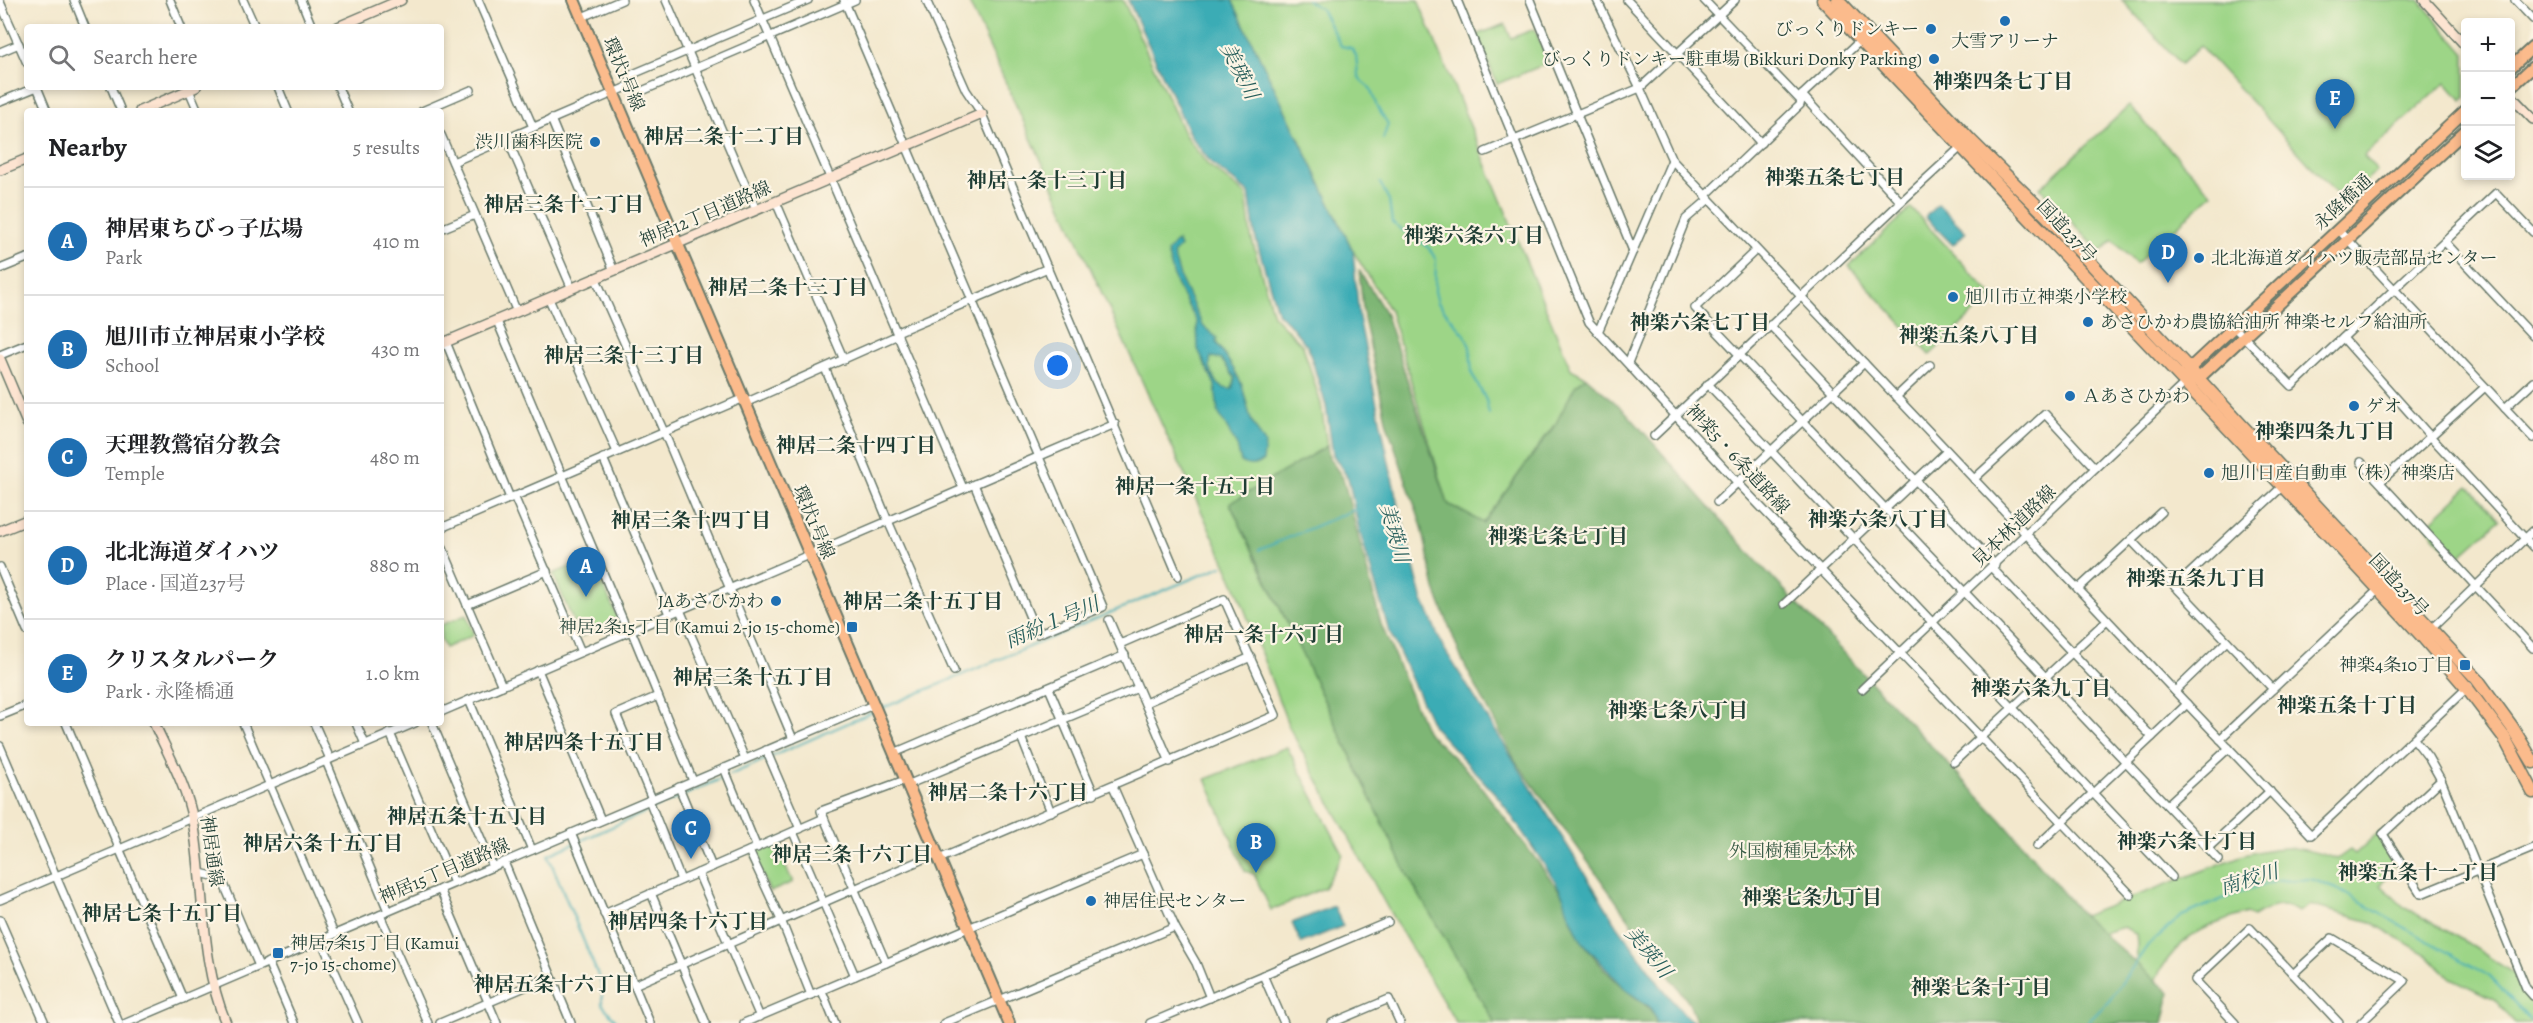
<!DOCTYPE html>
<html lang="en">
<head>
<meta charset="utf-8">
<style>
	:root { --surface:#fff; --page:#f2f2f2; --text:#202124; --muted:#757577; --line:#e0e0e0; --accent:#1f6fb2 }
	body { margin:0; font-family:Alegreya,"Noto Serif JP",serif; background:var(--page); color:var(--text) }
	.controls { position:absolute; right:18px; top:18px; display:grid; overflow:hidden; border-radius:6px; box-shadow:0 3px 9px #0003 }
	.controls button { width:54px; height:54px; display:grid; place-items:center; padding:0; border:0; border-bottom:2px solid var(--line); background:var(--surface); color:var(--text); font:30px sans-serif }
	.you { position:absolute; left:1058px; top:366px; width:21px; height:21px; margin:-15px; border:4px solid #fff; border-radius:50%; background:#1a73e8; box-shadow:0 0 0 9px #1a73e833 }
	.badge { display:grid; place-items:center; width:39px; height:39px; border-radius:50%; background:var(--accent); color:#fff; font-size:20px; font-weight:700 }
	.pin { position:absolute; translate:-50% -50px; filter:drop-shadow(0 2px 3px #0008) }
	.pin::after { content:''; position:absolute; top:32px; width:21px; height:18px; background:inherit; clip-path:polygon(0 0,100% 0,50% 100%) }
	.list { margin:0; padding:0; list-style:none }
	h2 { display:flex; justify-content:space-between; align-items:center; height:78px; margin:0; padding:0 24px; font-size:26px }
	h2 small { font-size:20px; font-weight:400; color:var(--muted) }
	.list li { display:grid; grid-template-columns:39px 1fr auto; gap:18px; align-items:center; box-sizing:border-box; height:108px; padding:0 24px; border-top:2px solid var(--line) }
	.list b { display:block; font-size:22px; white-space:nowrap }
	.list p { margin:0; font-size:20px; white-space:nowrap; color:var(--muted) }
	.list em { font-size:20px; font-style:normal; color:var(--muted) }
	.icon { flex:none; width:33px; height:33px; fill:none; stroke:currentColor; stroke-width:2; stroke-linecap:round; stroke-linejoin:round }
	.map { position:relative; flex:none; width:2533px; height:1023px; overflow:hidden }
	.search { position:absolute; background:var(--surface); box-shadow:0 3px 9px #0003; left:24px; top:24px; width:420px; height:66px; display:flex; align-items:center; gap:15px; box-sizing:border-box; padding:0 21px; border-radius:6px; color:var(--muted); font-size:22px }
	.panel { position:absolute; background:var(--surface); box-shadow:0 3px 9px #0003; left:24px; top:108px; width:420px; height:618px; border-radius:6px }
	.map>svg:first-child { display:block }
	.green { fill:#9dd587; stroke:#5e895e; stroke-width:1.5 }
	.forest { fill:#7eb674; stroke:#4e7a54; stroke-width:1.5 }
	.water { fill:#3bacb5; stroke:#2d7474; stroke-width:1.5; fill-rule:evenodd }
	.lines { fill:none; stroke-linecap:round; stroke-linejoin:round }
	.stream { stroke:#3bacb5; stroke-width:2 }
	.street-casing { stroke:#69796a; stroke-width:10 }
	.secondary-casing { stroke:#69796a; stroke-width:12 }
	.primary-casing { stroke:#69796a; stroke-width:14 }
	.highway-casing { stroke:#69796a; stroke-width:15 }
	.street { stroke:#fff; stroke-width:7 }
	.secondary { stroke:#fde4d1; stroke-width:9 }
	.primary { stroke:#fbbb8c; stroke-width:10 }
	.highway { stroke:#fbbb8c; stroke-width:12 }
	.poi-dot { fill:#1f6fb2; stroke:#fcf5e5; stroke-width:2 }
	.labels { text-anchor:middle; stroke-width:4.5; stroke-linejoin:round; paint-order:stroke }
	.poi-label { font-size:18px; fill:#1f3d34; stroke:#fcf5e5; text-anchor:start }
	.street-label { font-size:18px; fill:#1f3d34; stroke:#fcf5e5 }
	.park-label { font-size:18px; fill:#385b45; stroke:#fcf5e5 }
	.water-label { font-size:20px; font-style:italic; fill:#275e5b; stroke:#fcf5e5 }
	.neighbourhood-label { font-size:20px; font-weight:bold; fill:#1f3d34; stroke:#fcf5e5 }
</style>
</head>
<body>
<div class="map">
<svg width="2533" height="1023" viewBox="0 0 2533 1023">
	<rect width="100%" height="100%" fill="#fcf5e5"/>
	<filter id="ink" filterUnits="userSpaceOnUse"><feTurbulence type="fractalNoise" baseFrequency=".0167" numOctaves="2"/><feDisplacementMap in="SourceGraphic" scale="12" xChannelSelector="R" yChannelSelector="G"/><feConvolveMatrix kernelMatrix="1 2 1 2 8 2 1 2 1" color-interpolation-filters="sRGB"/></filter>
	<filter id="wash" filterUnits="userSpaceOnUse"><feTurbulence type="fractalNoise" baseFrequency=".008" numOctaves="4" result="noise"/><feDisplacementMap in="SourceGraphic" scale="24" xChannelSelector="R" yChannelSelector="G"/><feGaussianBlur stdDeviation="1.35" result="paint"/><feColorMatrix in="noise" values="0 0 0 0 0 0 0 0 0 0 0 0 0 0 0 0 0 1.4 0 .05"/><feComposite in="paint" operator="in"/></filter>
	<g filter="url(#wash)">
		<rect width="100%" height="100%" fill="#f3e8cd"/>
		<g class="green">
			<polygon points="968,0 1123,0 1185,135 1207,164 1246,195 1251,236 1273,315 1303,346 1321,404 1327,446 1230,504 1409,878 1495,1023 1456,1023 1388,909 1289,727 1236,587"/>
			<path d="M1232 0H1418L1571 369 1586 377 1572 393 1607 447 1749 750 1769 782V796L1784 824 1787 848 1798 860 1810 888 1820 903V917L1824 924 1851 944 1885 965 1938 971 2241 856C2283 845 2296 845 2337 859L2350 850 2355 854 2380 831 2395 865 2381 885 2405 908 2460 938 2516 975 2522 987 2533 1000V1019L2530 1023H2515L2494 999 2451 978 2427 955 2371 922 2310 905 2298 912C2282 900 2268 908 2253 917L2247 913C2230 919 2210 924 2195 934 2167 951 2147 987 2144 1019L2138 1023H2099C2127 1002 2141 968 2136 934L2124 927C2083 938 2043 954 2004 970 1988 976 1956 996 1941 997 1886 1002 1823 967 1792 923 1783 908 1778 888 1772 872L1765 869C1749 881 1739 894 1717 895L1701 882 1678 855 1668 849 1658 832 1648 797 1657 786 1662 770 1690 750 1713 744 1568 436 1554 425 1483 523 1448 504 1390 311 1353 251Z"/>
			<polygon points="2122,0 2419,0 2465,54 2465,98 2462,101 2446,82 2364,156 2377,171 2344,202 2200,46 2181,64"/>
			<polygon points="1505,24 1511,38 1535,29 1548,63 1497,84 1477,35"/>
			<polygon points="2129,106 2212,194 2136,264 2113,240 2100,252 2040,188"/>
			<polygon points="1911,208 1992,295 1930,355 1849,266"/>
			<polygon points="2469,486 2500,520 2456,559 2426,526"/>
			<polygon points="591,558 619,621 580,637 553,574"/>
			<polygon points="466,615 474,635 445,648 441,639 441,625"/>
			<polygon points="1287,747 1343,854 1324,888 1271,910 1254,874 1245,871 1206,779"/>
			<polygon points="773,841 793,882 770,892 751,852"/>
		</g>
		<g class="forest">
			<polygon points="1359,270 1385,312 1448,504 1483,523 1555,425 1575,386 1586,377 1626,412 1754,558 2002,821 2083,916 2170,993 2163,1023 1697,1023 1689,1003 1515,760 1462,660 1435,589 1422,527 1387,424 1364,319"/>
			<path d="M1327 446 1329 458 1343 478 1381 624 1426 731 1473 776 1565 898C1571 932 1599 967 1626 990 1642 1004 1648 1001 1657 1023H1495L1409 878 1230 503Z"/>
		</g>
		<g class="water">
			<polygon points="1128,0 1232,0 1353,251 1359,318 1396,496 1422,598 1443,647 1617,925 1660,985 1687,1017 1695,1023 1657,1023 1650,1007 1626,990 1581,940 1567,909 1564,898 1554,879 1500,799 1433,726 1388,628 1359,529 1348,478 1333,455 1326,406 1308,347 1288,322 1278,314 1255,236 1249,193 1212,164 1191,137"/>
			<polygon points="1938,204 1966,232 1953,245 1925,217"/>
			<path d="M1177 241 1180 247 1173 254 1181 280 1203 326 1217 338 1216 342 1235 371 1242 385 1251 420 1265 444 1263 461C1255 466 1248 467 1241 462L1237 446 1218 412 1215 385 1198 349 1197 322 1176 284 1167 252ZM1211 357 1221 359 1235 378 1232 389C1217 391 1207 370 1211 357Z"/>
			<polygon points="1334,906 1343,926 1301,943 1292,923"/>
		</g>
		<g class="lines">
			<g class="stream">
				<polyline points="1307,0 1321,9 1341,46 1351,48 1356,55 1358,75 1362,82 1370,88 1377,107 1388,124 1383,139"/>
				<polyline points="1380,183 1389,200 1392,223 1429,248 1436,260 1435,291 1438,303 1465,335 1470,347 1472,374 1486,400 1489,414"/>
				<polyline points="1259,550 1356,509"/>
				<polyline points="878,710 1222,566"/>
				<polyline points="730,775 873,712"/>
				<polyline points="618,1023 602,1004 602,985 548,855 725,777"/>
				<polyline points="2087,1023 2109,1001 2148,945 2182,916 2239,892 2277,881 2311,879 2337,889 2489,976 2533,1022"/>
			</g>
		</g>
	</g>
	<g filter="url(#ink)">
		<g class="lines">
			<g class="street-casing">
				<g id="street">
					<polyline points="74,0 85,27"/>
					<polyline points="170,0 181,27"/>
					<polyline points="243,0 255,27"/>
					<polyline points="301,0 312,27"/>
					<polyline points="478,0 533,127"/>
					<polyline points="666,0 756,210"/>
					<polyline points="754,0 963,488"/>
					<polyline points="844,0 1103,607 1037,634 974,484"/>
					<polyline points="926,0 966,90 982,114 1178,576"/>
					<polyline points="1457,0 1589,322 1738,483 2131,895"/>
					<polyline points="1530,0 1633,251"/>
					<polyline points="1597,0 1640,88 1672,160 2311,835 2469,686"/>
					<polyline points="1627,0 1761,143"/>
					<polyline points="1704,0 1801,101"/>
					<polyline points="2515,0 2533,19"/>
					<polyline points="0,2 27,63"/>
					<polyline points="582,17 622,0"/>
					<polyline points="0,52 19,44"/>
					<polyline points="37,87 47,111"/>
					<polyline points="111,87 121,111"/>
					<polyline points="278,87 288,111"/>
					<polyline points="338,87 348,111"/>
					<polyline points="627,87 633,74 808,0"/>
					<polyline points="189,90 198,111"/>
					<polyline points="1802,95 1901,202"/>
					<polyline points="0,102 37,87"/>
					<polyline points="422,111 471,90"/>
					<polyline points="551,119 614,271"/>
					<polyline points="441,135 517,312"/>
					<polyline points="507,138 572,289"/>
					<polyline points="1485,152 1640,88 1735,0"/>
					<polyline points="453,162 627,87 642,91 855,0"/>
					<polyline points="1705,196 1800,105 1802,95 1861,40"/>
					<polyline points="776,202 844,360"/>
					<polyline points="441,229 475,215"/>
					<polyline points="2338,229 2533,438"/>
					<polyline points="2445,242 2533,336"/>
					<polyline points="1756,250 1695,308 2219,860"/>
					<polyline points="0,269 27,258"/>
					<polyline points="596,279 664,432 793,739"/>
					<polyline points="549,299 617,452"/>
					<polyline points="497,321 628,632"/>
					<polyline points="1770,325 1995,565"/>
					<polyline points="2234,327 2292,386 2496,193 2533,232"/>
					<polyline points="897,332 1048,268"/>
					<polyline points="1598,332 1672,160"/>
					<polyline points="2343,338 2430,436 2533,547"/>
					<polyline points="446,342 510,498"/>
					<polyline points="0,355 27,344"/>
					<polyline points="1628,363 1686,219 1709,199"/>
					<polyline points="825,368 888,521 954,671"/>
					<polyline points="1708,384 2172,877"/>
					<polyline points="1896,397 1930,365"/>
					<polyline points="745,403 898,335"/>
					<polyline points="2505,408 2533,382"/>
					<polyline points="1654,436 1901,202 1963,145"/>
					<polyline points="603,458 669,614"/>
					<polyline points="2361,462 2533,648"/>
					<polyline points="1974,479 2045,414 2095,468"/>
					<polyline points="2380,482 2485,387"/>
					<polyline points="514,496 581,652"/>
					<polyline points="1717,502 1864,363"/>
					<polyline points="441,528 744,398"/>
					<polyline points="2131,540 2273,689"/>
					<polyline points="441,544 502,686"/>
					<polyline points="0,567 27,631"/>
					<polyline points="1992,568 2152,737"/>
					<polyline points="2175,587 2285,484"/>
					<polyline points="2078,589 2161,512"/>
					<polyline points="1784,604 1947,451"/>
					<polyline points="467,605 547,571"/>
					<polyline points="680,610 745,759"/>
					<polyline points="1109,620 1170,762"/>
					<polyline points="631,630 693,781"/>
					<polyline points="2429,631 2533,531"/>
					<polyline points="538,670 601,820"/>
					<polyline points="1049,688 1094,794"/>
					<polyline points="1862,689 2185,383"/>
					<polyline points="2175,691 2227,641"/>
					<polyline points="469,700 532,850"/>
					<polyline points="1145,703 1251,657"/>
					<polyline points="441,712 1115,424"/>
					<polyline points="0,716 27,705"/>
					<polyline points="66,723 183,999"/>
					<polyline points="243,723 334,934"/>
					<polyline points="314,723 330,759"/>
					<polyline points="356,723 365,744"/>
					<polyline points="432,723 493,867"/>
					<polyline points="390,733 454,883"/>
					<polyline points="1021,737 1051,812"/>
					<polyline points="2220,739 2380,588"/>
					<polyline points="2414,739 2428,757 2441,780 2526,988 2533,996"/>
					<polyline points="0,746 119,1023"/>
					<polyline points="766,750 800,829"/>
					<polyline points="894,753 1125,655"/>
					<polyline points="326,761 388,911"/>
					<polyline points="1954,762 2107,620"/>
					<polyline points="724,768 757,848"/>
					<polyline points="2441,780 2383,834 2421,894 2533,848"/>
					<polyline points="907,785 1138,688"/>
					<polyline points="1113,786 1175,927 1196,963 1210,998"/>
					<polyline points="679,787 712,867"/>
					<polyline points="652,799 616,714 658,696"/>
					<polyline points="649,800 681,880"/>
					<polyline points="2167,805 2229,748"/>
					<polyline points="793,832 855,976"/>
					<polyline points="571,833 650,1023"/>
					<polyline points="2037,846 2187,704"/>
					<polyline points="2208,848 2270,791"/>
					<polyline points="749,851 781,920 811,995"/>
					<polyline points="939,859 1276,715 1224,599 1120,644"/>
					<polyline points="504,862 571,1023"/>
					<polyline points="200,873 217,877 223,882 259,966"/>
					<polyline points="698,873 760,1017"/>
					<polyline points="440,889 497,1023"/>
					<polyline points="651,893 706,1023"/>
					<polyline points="0,900 415,723"/>
					<polyline points="604,914 824,818"/>
					<polyline points="380,915 428,1023"/>
					<polyline points="0,920 45,1023"/>
					<polyline points="321,940 358,1023"/>
					<polyline points="268,962 294,1023"/>
					<polyline points="886,963 821,811 905,780"/>
					<polyline points="2293,974 2332,938 2405,981 2361,1023"/>
					<polyline points="1263,975 1284,1023"/>
					<polyline points="634,985 937,853"/>
					<polyline points="822,991 835,1023"/>
					<polyline points="126,1023 873,705"/>
					<polyline points="440,1023 551,976"/>
					<polyline points="744,1023 1143,854"/>
					<polyline points="944,1023 1175,927"/>
					<polyline points="1150,1023 1388,922"/>
					<polyline points="1332,1023 1389,999 1400,1023"/>
					<polyline points="2235,1023 2195,980 2250,928 2339,1023"/>
				</g>
			</g>
			<g class="secondary-casing">
				<g id="secondary">
					<polyline points="2424,0 2466,46"/>
					<polyline points="338,27 401,0"/>
					<polyline points="2510,95 2533,119"/>
					<polyline points="140,111 196,87"/>
					<polyline points="0,170 27,159"/>
					<polyline points="441,344 982,114"/>
					<polyline points="0,359 27,423"/>
					<polyline points="0,531 27,520"/>
					<path d="M154 723C168 754 187 787 193 821 205 888 199 959 226 1023"/>
				</g>
			</g>
			<g class="primary-casing">
				<g id="primary">
					<polyline points="574,0 1009,1023"/>
					<polyline points="2510,68 2533,47"/>
					<polyline points="2510,88 2533,67"/>
					<polyline points="2187,377 2190,368 2466,110"/>
					<polyline points="2191,381 2199,378 2466,130"/>
				</g>
			</g>
			<g class="highway-casing">
				<g id="highway">
					<path d="M1823 0C2023 213 2226 422 2423 637L2467 688 2504 737 2533 792"/>
					<polyline points="1838,0 1970,140 2047,216 2477,679 2512,727 2533,762"/>
				</g>
			</g>
			<use href="#street" class="street"/>
			<use href="#secondary" class="secondary"/>
			<use href="#primary" class="primary"/>
			<use href="#highway" class="highway"/>
		</g>
	</g>
	<g class="poi-dot">
		<circle cx="2005" cy="21" r="6"/>
		<circle cx="1931" cy="29" r="6"/>
		<circle cx="1934" cy="59" r="6"/>
		<circle cx="595" cy="142" r="6"/>
		<circle cx="2199" cy="258" r="6"/>
		<circle cx="1953" cy="297" r="6"/>
		<circle cx="2088" cy="322" r="6"/>
		<circle cx="2070" cy="396" r="6"/>
		<circle cx="2354" cy="406" r="6"/>
		<circle cx="2209" cy="473" r="6"/>
		<circle cx="776" cy="601" r="6"/>
		<rect x="846" y="621" width="12" height="12" rx="3"/>
		<rect x="2459" y="659" width="12" height="12" rx="3"/>
		<circle cx="1091" cy="901" r="6"/>
		<rect x="272" y="947" width="12" height="12" rx="3"/>
	</g>
	<g class="labels">
		<g class="poi-label">
			<text x="1919" y="35" text-anchor="end">びっくりドンキー</text>
			<text x="2005" y="47" text-anchor="middle">大雪アリーナ</text>
			<text x="1922" y="65" text-anchor="end">びっくりドンキー駐車場 (Bikkuri Donky Parking)</text>
			<text x="583" y="148" text-anchor="end">渋川歯科医院</text>
			<text x="2211" y="264">北北海道ダイハツ販売部品センター</text>
			<text x="1965" y="303">旭川市立神楽小学校</text>
			<text x="2100" y="328">あさひかわ農協給油所 神楽セルフ給油所</text>
			<text x="2082" y="402">Ａあさひかわ</text>
			<text x="2366" y="412">ゲオ</text>
			<text x="2221" y="479">旭川日産自動車（株）神楽店</text>
			<text x="764" y="607" text-anchor="end">JAあさひかわ</text>
			<text x="840" y="633" text-anchor="end">神居2条15丁目 (Kamui 2-jo 15-chome)</text>
			<text x="2453" y="671" text-anchor="end">神楽4条10丁目</text>
			<text x="1103" y="907">神居住民センター</text>
			<text x="290" y="949">神居7条15丁目 (Kamui<tspan x="290" dy="21">7-jo 15-chome)</tspan></text>
		</g>
		<g class="street-label">
			<text transform="translate(624 74) rotate(67)" y="6">環状1号線</text>
			<text transform="translate(2343 202) rotate(-43)" y="6">永隆橋通</text>
			<text transform="translate(705 214) rotate(-23)" y="6">神居12丁目道路線</text>
			<text transform="translate(2067 231) rotate(47)" y="6">国道237号</text>
			<text transform="translate(1738 459) rotate(47)" y="6">神楽5・6条道路線</text>
			<text transform="translate(814 522) rotate(67)" y="6">環状1号線</text>
			<text transform="translate(2014 526) rotate(-44)" y="6">見本林道路線</text>
			<text transform="translate(2399 585) rotate(47)" y="6">国道237号</text>
			<text transform="translate(212 851) rotate(82)" y="6">神居通線</text>
			<text transform="translate(444 871) rotate(-23)" y="6">神居15丁目道路線</text>
		</g>
		<g class="park-label">
			<text x="1792" y="857">外国樹種見本林</text>
		</g>
		<g class="water-label">
			<text transform="translate(1240 71) rotate(63)" y="7">美瑛川</text>
			<text transform="translate(1395 533) rotate(74)" y="7">美瑛川</text>
			<text transform="translate(1052 622) rotate(-23)" y="7">雨紛１号川</text>
			<text transform="translate(2249 879) rotate(-17)" y="7">南校川</text>
			<text transform="translate(1649 952) rotate(50)" y="7">美瑛川</text>
		</g>
		<g class="neighbourhood-label">
			<text x="2003" y="88">神楽四条七丁目</text>
			<text x="724" y="143">神居二条十二丁目</text>
			<text x="1835" y="184">神楽五条七丁目</text>
			<text x="1047" y="187">神居一条十三丁目</text>
			<text x="564" y="211">神居三条十二丁目</text>
			<text x="1474" y="242">神楽六条六丁目</text>
			<text x="788" y="294">神居二条十三丁目</text>
			<text x="1700" y="329">神楽六条七丁目</text>
			<text x="1969" y="342">神楽五条八丁目</text>
			<text x="624" y="362">神居三条十三丁目</text>
			<text x="2325" y="438">神楽四条九丁目</text>
			<text x="856" y="452">神居二条十四丁目</text>
			<text x="1195" y="493">神居一条十五丁目</text>
			<text x="1878" y="526">神楽六条八丁目</text>
			<text x="691" y="527">神居三条十四丁目</text>
			<text x="1558" y="543">神楽七条七丁目</text>
			<text x="2196" y="585">神楽五条九丁目</text>
			<text x="923" y="608">神居二条十五丁目</text>
			<text x="1264" y="641">神居一条十六丁目</text>
			<text x="753" y="684">神居三条十五丁目</text>
			<text x="2041" y="695">神楽六条九丁目</text>
			<text x="2347" y="712">神楽五条十丁目</text>
			<text x="1678" y="717">神楽七条八丁目</text>
			<text x="584" y="749">神居四条十五丁目</text>
			<text x="1008" y="799">神居二条十六丁目</text>
			<text x="467" y="823">神居五条十五丁目</text>
			<text x="2187" y="848">神楽六条十丁目</text>
			<text x="323" y="850">神居六条十五丁目</text>
			<text x="852" y="861">神居三条十六丁目</text>
			<text x="2418" y="879">神楽五条十一丁目</text>
			<text x="1812" y="904">神楽七条九丁目</text>
			<text x="162" y="920">神居七条十五丁目</text>
			<text x="688" y="928">神居四条十六丁目</text>
			<text x="554" y="991">神居五条十六丁目</text>
			<text x="1981" y="994">神楽七条十丁目</text>
		</g>
	</g>
</svg>
<div class="controls">
<button>+</button>
<button>−</button>
<button><svg class="icon" aria-label="layers" viewBox="0 0 24 24"><path d="M12 4l9 5-9 5-9-5zM3 14l9 5 9-5"/></svg></button>
</div>
<div class="you"></div>
<div class="pin badge" style="left:586px;top:597px">A</div>
<div class="pin badge" style="left:1256px;top:873px">B</div>
<div class="pin badge" style="left:691px;top:859px">C</div>
<div class="pin badge" style="left:2168px;top:283px">D</div>
<div class="pin badge" style="left:2335px;top:129px">E</div>
<div class="search"><svg class="icon" aria-label="search" viewBox="0 0 24 24"><circle cx="10" cy="10" r="6"/><path d="M15 15l6 6"/></svg>Search here</div>
<section class="panel">
<h2>Nearby<small>5 results</small></h2>
<ul class="list">
<li><span class="badge">A</span><div><b>神居東ちびっ子広場</b><p>Park</p></div><em>410 m</em></li>
<li><span class="badge">B</span><div><b>旭川市立神居東小学校</b><p>School</p></div><em>430 m</em></li>
<li><span class="badge">C</span><div><b>天理教鶯宿分教会</b><p>Temple</p></div><em>480 m</em></li>
<li><span class="badge">D</span><div><b>北北海道ダイハツ</b><p>Place · 国道237号</p></div><em>880 m</em></li>
<li><span class="badge">E</span><div><b>クリスタルパーク</b><p>Park · 永隆橋通</p></div><em>1.0 km</em></li>
</ul>
</section>
</div>
</body>
</html>
